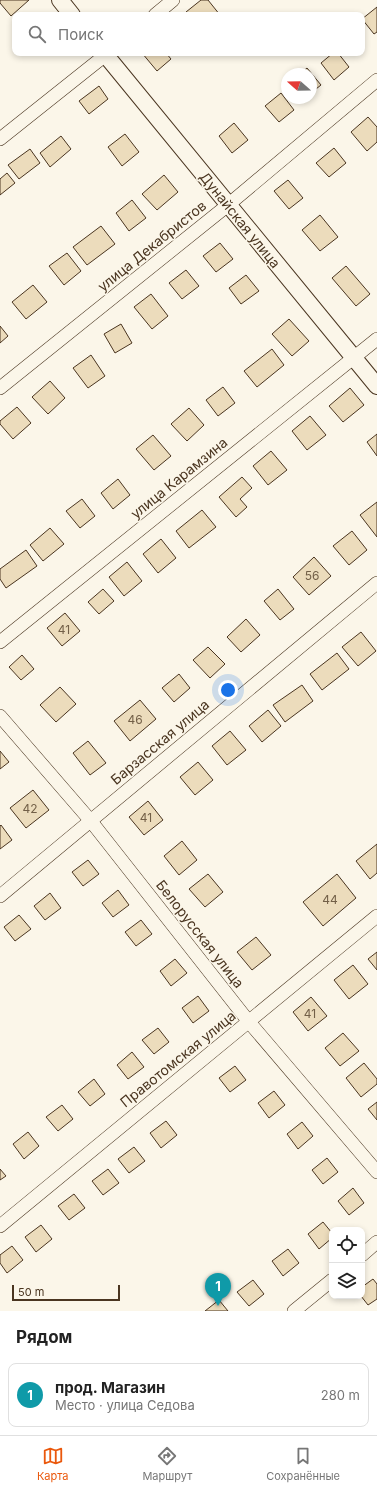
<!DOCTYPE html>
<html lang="ru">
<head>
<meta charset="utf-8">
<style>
	:root { --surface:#fff; --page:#f2f2f2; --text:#222; --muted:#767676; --line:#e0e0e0; --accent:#ea580c }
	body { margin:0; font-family:Inter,sans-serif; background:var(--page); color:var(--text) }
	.controls { position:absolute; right:12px; bottom:12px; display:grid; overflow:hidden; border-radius:8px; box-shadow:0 2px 6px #0003 }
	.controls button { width:36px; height:36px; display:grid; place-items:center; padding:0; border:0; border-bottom:1px solid var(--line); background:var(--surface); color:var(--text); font:20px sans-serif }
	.compass { position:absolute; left:281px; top:68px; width:36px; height:36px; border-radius:50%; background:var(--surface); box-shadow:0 2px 6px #0003; rotate:290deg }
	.scale { position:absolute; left:12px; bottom:10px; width:108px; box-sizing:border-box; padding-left:4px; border:2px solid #4a3520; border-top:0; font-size:11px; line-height:14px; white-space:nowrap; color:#4a3520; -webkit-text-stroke:3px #fbf6e9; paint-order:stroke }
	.you { position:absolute; left:228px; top:690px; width:14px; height:14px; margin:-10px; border:3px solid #fff; border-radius:50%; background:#1a73e8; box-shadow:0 0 0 6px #1a73e833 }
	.badge { display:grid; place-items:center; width:26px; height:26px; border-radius:50%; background:var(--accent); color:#fff; font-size:13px; font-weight:700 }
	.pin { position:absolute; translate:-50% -33px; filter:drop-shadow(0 1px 2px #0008) }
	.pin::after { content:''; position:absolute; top:21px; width:14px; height:12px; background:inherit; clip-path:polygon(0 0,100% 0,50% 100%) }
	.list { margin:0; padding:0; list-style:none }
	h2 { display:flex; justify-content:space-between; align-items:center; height:52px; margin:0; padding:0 16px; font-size:17px }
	h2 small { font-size:13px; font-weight:400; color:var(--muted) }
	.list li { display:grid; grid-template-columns:26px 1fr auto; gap:12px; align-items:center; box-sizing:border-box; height:64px; margin:0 8px 8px; padding:0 8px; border:1px solid var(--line); border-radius:8px }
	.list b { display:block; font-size:15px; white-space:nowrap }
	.list p { margin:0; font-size:13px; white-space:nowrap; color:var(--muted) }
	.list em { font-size:13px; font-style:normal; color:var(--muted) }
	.icon { flex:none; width:22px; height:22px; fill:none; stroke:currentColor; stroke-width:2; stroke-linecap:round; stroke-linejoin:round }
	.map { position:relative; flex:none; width:377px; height:1311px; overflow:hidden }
	.search { position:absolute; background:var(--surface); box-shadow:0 2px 6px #0003; left:12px; right:12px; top:12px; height:44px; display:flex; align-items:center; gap:10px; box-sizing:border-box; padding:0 14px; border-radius:8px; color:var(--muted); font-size:15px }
	.sheet { height:124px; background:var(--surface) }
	nav { display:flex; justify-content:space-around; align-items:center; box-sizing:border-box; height:56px; border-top:1px solid var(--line); background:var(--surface); font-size:11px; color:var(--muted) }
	nav a { display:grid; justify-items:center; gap:2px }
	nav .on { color:var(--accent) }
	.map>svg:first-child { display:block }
	.building { fill:#ecdcbc; stroke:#4a3520 }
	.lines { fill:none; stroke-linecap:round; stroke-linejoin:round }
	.minor-casing { stroke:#4a3520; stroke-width:14 }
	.tertiary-casing { stroke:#4a3520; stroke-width:18 }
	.minor { stroke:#fbf6e9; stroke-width:13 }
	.tertiary { stroke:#fbf6e9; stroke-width:16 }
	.labels { text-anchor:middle; stroke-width:3; stroke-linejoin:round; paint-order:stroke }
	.number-label { font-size:12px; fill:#725f47 }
	.street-label { font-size:14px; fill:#4a3520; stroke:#fbf6e9 }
</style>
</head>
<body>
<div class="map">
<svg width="377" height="1311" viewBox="0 0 377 1311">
	<rect width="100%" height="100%" fill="#fbf6e9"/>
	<g class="building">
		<polygon points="0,0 29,0 11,16 0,3"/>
		<polygon points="201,0 208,0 220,15 189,15 186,12"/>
		<polygon points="377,7 377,32 374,34 362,19"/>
		<polygon points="142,53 166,53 171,59 157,71"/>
		<polygon points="333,53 338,53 349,67 334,80 321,63"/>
		<polygon points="307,68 321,85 311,93 311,74 300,74"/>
		<polygon points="99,86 108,99 89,114 79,101"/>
		<polygon points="281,93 294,110 279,122 265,106"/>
		<polygon points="368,117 377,127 377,142 367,151 351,132"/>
		<polygon points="234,123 248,140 232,153 219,136"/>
		<polygon points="125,134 139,152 122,166 108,147"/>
		<polygon points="61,136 71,149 50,167 40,153"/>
		<polygon points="334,148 346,163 329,177 316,163"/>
		<polygon points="30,149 40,163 19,179 8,165"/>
		<polygon points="7,173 15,183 0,195 0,179"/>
		<polygon points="164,175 178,192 157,210 142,194"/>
		<polygon points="288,180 303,198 289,209 274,191"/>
		<polygon points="132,200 146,218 129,231 116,213"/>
		<polygon points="320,215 338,237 320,251 302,230"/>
		<polygon points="101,226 115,244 87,265 73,247"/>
		<polygon points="220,243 233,259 216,272 203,256"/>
		<polygon points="67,253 81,271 64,285 49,266"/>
		<polygon points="346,266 370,294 356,306 332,278"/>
		<polygon points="186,270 199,286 182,299 169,283"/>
		<polygon points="246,275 259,291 241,304 229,288"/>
		<polygon points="33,285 47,302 26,319 12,302"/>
		<polygon points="151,294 168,316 152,329 134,307"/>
		<polygon points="289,319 309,341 292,356 272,334"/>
		<polygon points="121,324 132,343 115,353 104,334"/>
		<polygon points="0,326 8,336 0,343"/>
		<polygon points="272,349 284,365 257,387 244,371"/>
		<polygon points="91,355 105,376 88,388 73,368"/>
		<polygon points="50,381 65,398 48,414 32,397"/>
		<polygon points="223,387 235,403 218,416 206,400"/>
		<polygon points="350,388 364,405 343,422 329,406"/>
		<polygon points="17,407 31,423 13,439 0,424 0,421"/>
		<polygon points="189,408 204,425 187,441 171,424"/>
		<polygon points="310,416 326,435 307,450 292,431"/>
		<polygon points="377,434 377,456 367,442"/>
		<polygon points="153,435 171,456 154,470 136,449"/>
		<polygon points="271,451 287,470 268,485 253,466"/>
		<polygon points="242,477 252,488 240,499 247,507 236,517 219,497"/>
		<polygon points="118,479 130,495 113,509 101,493"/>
		<polygon points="82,499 95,516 80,528 66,511"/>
		<polygon points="377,502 377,537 360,515"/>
		<polygon points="202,510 216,527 189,548 176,531"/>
		<polygon points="50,528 64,544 43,561 30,545"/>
		<polygon points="352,531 367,550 349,565 333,546"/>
		<polygon points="161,539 176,558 158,573 143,554"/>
		<polygon points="26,550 37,566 6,588 0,579 0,569"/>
		<polygon points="314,557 331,576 309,595 293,577"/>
		<polygon points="127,562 142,581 124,596 109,577"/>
		<polygon points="103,589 114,601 99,614 88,602"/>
		<polygon points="278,589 294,609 280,620 264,601"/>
		<polygon points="65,613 80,631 62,646 47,628"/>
		<polygon points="246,619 260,635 241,652 227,637"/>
		<polygon points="361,632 376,651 358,666 342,647"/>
		<polygon points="208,647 225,664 210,678 193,660"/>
		<polygon points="337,653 349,669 322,690 310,674"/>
		<polygon points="22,655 34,669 21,680 9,667"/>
		<polygon points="179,674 190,688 174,702 162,688"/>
		<polygon points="302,685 313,701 285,722 273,705"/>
		<polygon points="60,687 76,704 56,722 40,705"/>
		<polygon points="140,700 156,719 130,741 114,721"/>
		<polygon points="268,710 281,726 262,742 249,726"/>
		<polygon points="230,731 246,750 227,765 212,746"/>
		<polygon points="88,741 106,763 90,775 73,753"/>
		<polygon points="0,751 9,762 0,769"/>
		<polygon points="198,762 213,780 195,795 180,777"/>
		<polygon points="33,790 49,810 26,828 10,808"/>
		<polygon points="148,801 163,820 144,835 129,817"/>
		<polygon points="1,825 12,840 0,849 0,826"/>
		<polygon points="182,841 197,860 179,875 164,856"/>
		<polygon points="377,844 377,873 370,879 356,861"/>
		<polygon points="88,860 99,874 83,886 72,872"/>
		<polygon points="208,874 223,892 205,907 189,889"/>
		<polygon points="337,874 356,898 323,926 303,902"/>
		<polygon points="118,890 129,905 113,917 102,903"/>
		<polygon points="50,893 61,908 45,920 34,906"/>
		<polygon points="19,915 31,929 15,941 4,927"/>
		<polygon points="141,920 152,934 136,946 125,932"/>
		<polygon points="256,937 271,955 252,970 237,952"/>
		<polygon points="377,952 377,970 368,959"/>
		<polygon points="175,959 187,973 171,986 160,971"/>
		<polygon points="353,965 368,984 349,999 334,980"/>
		<polygon points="198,996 209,1011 193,1023 182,1008"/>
		<polygon points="311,997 327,1016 308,1031 293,1012"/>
		<polygon points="158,1028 169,1042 154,1054 142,1040"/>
		<polygon points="343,1033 359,1051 340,1066 325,1048"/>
		<polygon points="132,1052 144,1067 128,1079 117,1065"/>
		<polygon points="364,1063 377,1079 377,1084 361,1097 346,1078"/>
		<polygon points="235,1066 246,1080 230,1092 219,1078"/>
		<polygon points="94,1079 105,1094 90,1106 78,1092"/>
		<polygon points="274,1091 285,1105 269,1118 258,1103"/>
		<polygon points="377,1102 377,1120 368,1109"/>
		<polygon points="62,1105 73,1119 58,1131 46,1117"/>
		<polygon points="166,1121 177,1135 161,1148 150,1133"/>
		<polygon points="302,1122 313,1136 298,1149 287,1134"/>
		<polygon points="28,1132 39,1146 24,1159 13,1144"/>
		<polygon points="134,1147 145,1161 129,1173 118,1159"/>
		<polygon points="327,1158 338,1172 323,1184 312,1170"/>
		<polygon points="0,1169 6,1176 0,1180"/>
		<polygon points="108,1169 119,1183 103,1195 92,1181"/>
		<polygon points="353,1188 364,1203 349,1215 338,1201"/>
		<polygon points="74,1194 85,1208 69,1220 58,1206"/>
		<polygon points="323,1222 332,1233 332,1238 319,1249 308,1234"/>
		<polygon points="41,1225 52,1239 36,1252 25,1237"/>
		<polygon points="12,1246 23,1260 7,1273 0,1263 0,1255"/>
		<polygon points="288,1249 299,1263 283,1276 272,1261"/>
		<polygon points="373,1279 377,1284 377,1299 368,1305 361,1296 362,1287"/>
		<polygon points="253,1280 264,1294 249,1306 237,1292"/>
		<polygon points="219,1300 228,1311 205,1311"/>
	</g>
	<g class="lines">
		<g class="minor-casing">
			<g id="minor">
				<polyline points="155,15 173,0"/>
				<polyline points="0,139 108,53"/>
				<polyline points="0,388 228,205 377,80"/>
				<polyline points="0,642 377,339"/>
				<polyline points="0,716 90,820 249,1022 377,1172"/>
				<polyline points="0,896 377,583"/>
				<polyline points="0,1226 377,916"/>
				<polyline points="362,1255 377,1242"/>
				<polyline points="294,1311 332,1280"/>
			</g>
		</g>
		<g class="tertiary-casing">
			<g id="tertiary">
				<polyline points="60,0 72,15"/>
				<polyline points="104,53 377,386"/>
			</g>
		</g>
		<use href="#minor" class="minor"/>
		<use href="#tertiary" class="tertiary"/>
	</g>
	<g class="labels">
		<g class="number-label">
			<text x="312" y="580">56</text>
			<text x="64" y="634">41</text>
			<text x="135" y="724">46</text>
			<text x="30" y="813">42</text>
			<text x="146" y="822">41</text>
			<text x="330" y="904">44</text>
			<text x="310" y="1018">41</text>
		</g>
		<g class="street-label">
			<text transform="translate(240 220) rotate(51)" y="5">Дунайская улица</text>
			<text transform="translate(152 246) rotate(-39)" y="5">улица Декабристов</text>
			<text transform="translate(179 478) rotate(-39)" y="5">улица Карамзина</text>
			<text transform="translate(160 742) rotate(-40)" y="5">Барзасская улица</text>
			<text transform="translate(200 934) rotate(52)" y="5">Белорусская улица</text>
			<text transform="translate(178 1059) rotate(-39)" y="5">Правотомская улица</text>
		</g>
	</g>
</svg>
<div class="controls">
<button><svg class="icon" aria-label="locate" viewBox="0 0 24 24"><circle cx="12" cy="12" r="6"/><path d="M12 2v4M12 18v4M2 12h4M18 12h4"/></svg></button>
<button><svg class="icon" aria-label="layers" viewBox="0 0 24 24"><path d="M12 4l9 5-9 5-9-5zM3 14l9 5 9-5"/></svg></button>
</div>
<svg class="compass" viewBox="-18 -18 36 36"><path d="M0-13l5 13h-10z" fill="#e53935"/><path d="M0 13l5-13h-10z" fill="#767676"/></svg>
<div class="scale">50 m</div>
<div class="you"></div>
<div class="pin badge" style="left:218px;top:1306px;background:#0f9aa8">1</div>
<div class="search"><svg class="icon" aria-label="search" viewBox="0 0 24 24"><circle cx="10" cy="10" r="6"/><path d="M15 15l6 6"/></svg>Поиск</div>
</div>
<section class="sheet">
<h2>Рядом<small></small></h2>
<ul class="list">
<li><span class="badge" style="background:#0f9aa8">1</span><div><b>прод. Магазин</b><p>Место · улица Седова</p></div><em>280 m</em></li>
</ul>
</section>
<nav>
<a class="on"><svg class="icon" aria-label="map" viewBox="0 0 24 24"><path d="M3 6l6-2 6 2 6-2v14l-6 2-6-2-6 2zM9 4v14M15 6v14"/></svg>Карта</a>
<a><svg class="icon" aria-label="directions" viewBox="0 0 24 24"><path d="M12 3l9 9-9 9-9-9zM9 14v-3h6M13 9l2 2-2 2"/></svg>Маршрут</a>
<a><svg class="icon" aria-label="saved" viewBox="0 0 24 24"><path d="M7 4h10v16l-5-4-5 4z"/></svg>Сохранённые</a>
</nav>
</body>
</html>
